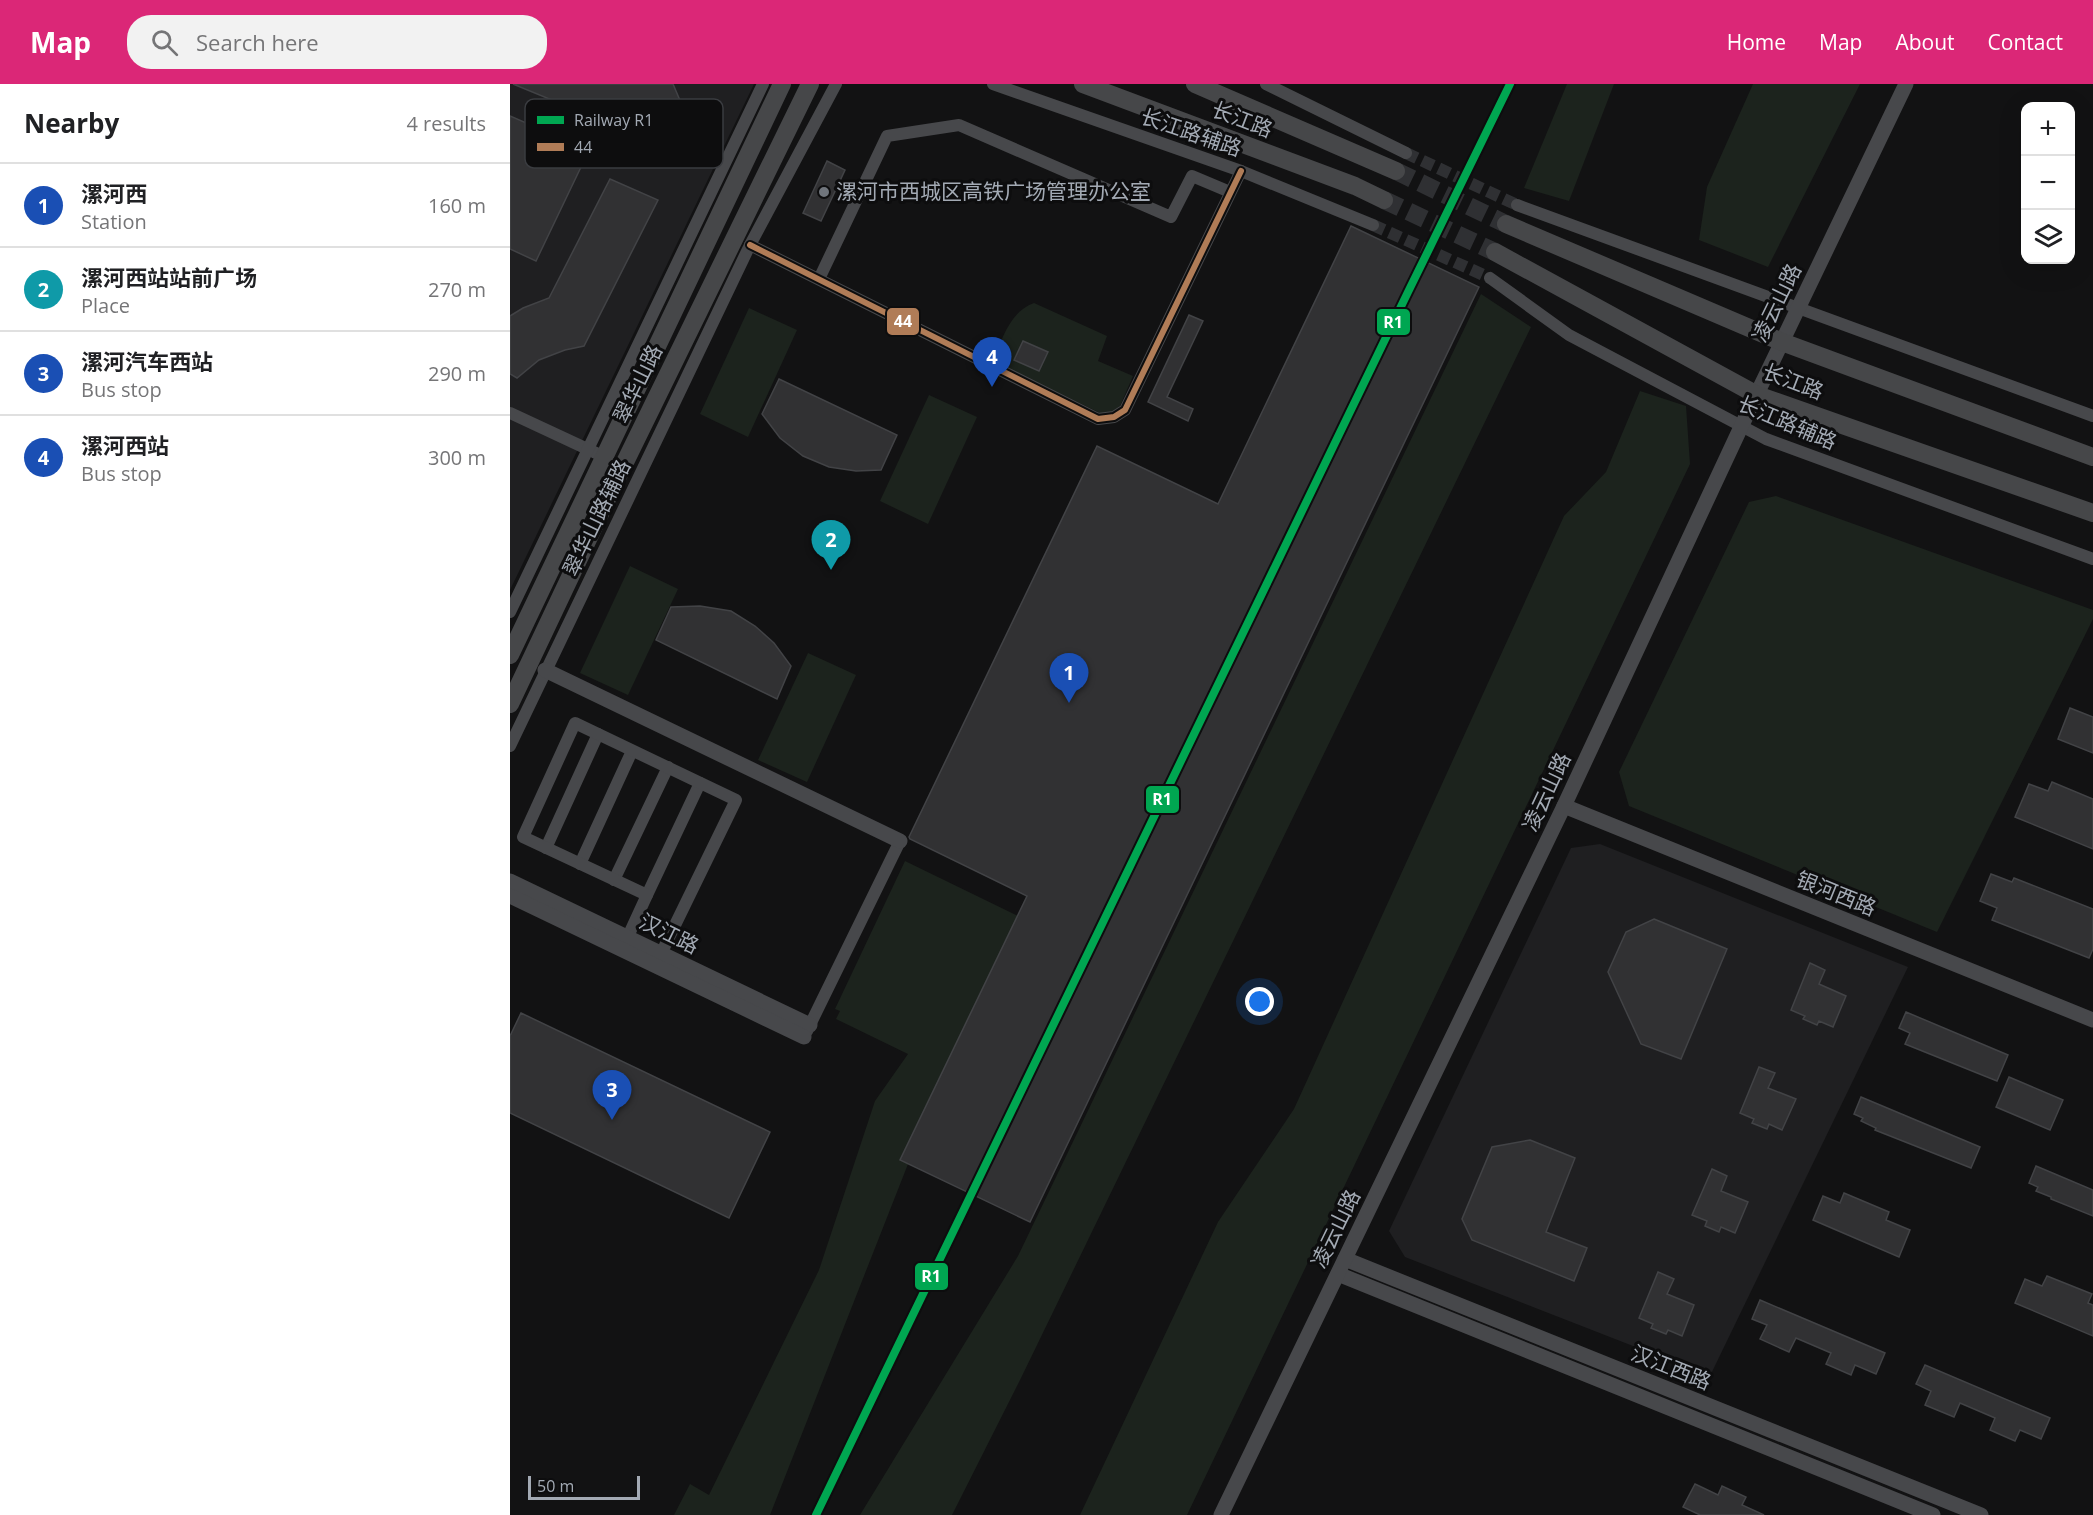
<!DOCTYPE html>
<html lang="en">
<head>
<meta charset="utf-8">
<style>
	:root { --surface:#fff; --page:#f2f2f2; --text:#202124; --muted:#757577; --line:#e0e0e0; --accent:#db2777 }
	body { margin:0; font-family:"Open Sans","Noto Sans SC",sans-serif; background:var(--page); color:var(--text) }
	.controls { position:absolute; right:18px; top:18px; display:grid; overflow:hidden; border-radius:12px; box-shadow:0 6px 24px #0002 }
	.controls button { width:54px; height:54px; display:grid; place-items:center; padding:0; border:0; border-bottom:2px solid var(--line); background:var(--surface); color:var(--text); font:30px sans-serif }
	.scale { position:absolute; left:18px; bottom:15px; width:112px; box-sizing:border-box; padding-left:6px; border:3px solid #a3aab4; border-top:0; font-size:16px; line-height:21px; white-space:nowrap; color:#a3aab4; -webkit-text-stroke:4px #0d0d0e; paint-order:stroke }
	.you { position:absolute; left:750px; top:918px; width:21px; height:21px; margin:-15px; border:4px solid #fff; border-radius:50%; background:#1a73e8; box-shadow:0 0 0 9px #1a73e833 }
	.badge { display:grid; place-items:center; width:39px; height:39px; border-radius:50%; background:var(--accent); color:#fff; font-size:20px; font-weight:700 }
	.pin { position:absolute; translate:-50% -50px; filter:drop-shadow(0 2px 3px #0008) }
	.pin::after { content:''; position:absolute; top:32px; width:21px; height:18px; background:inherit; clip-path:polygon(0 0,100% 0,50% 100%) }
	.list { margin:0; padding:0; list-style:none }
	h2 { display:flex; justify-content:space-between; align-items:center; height:78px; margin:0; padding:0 24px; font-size:26px }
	h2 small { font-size:20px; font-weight:400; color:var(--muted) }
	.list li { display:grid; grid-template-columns:39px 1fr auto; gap:18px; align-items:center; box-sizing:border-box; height:84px; padding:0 24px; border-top:2px solid var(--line) }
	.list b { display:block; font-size:22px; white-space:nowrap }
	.list p { margin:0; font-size:20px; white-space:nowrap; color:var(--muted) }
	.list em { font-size:20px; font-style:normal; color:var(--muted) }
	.icon { flex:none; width:33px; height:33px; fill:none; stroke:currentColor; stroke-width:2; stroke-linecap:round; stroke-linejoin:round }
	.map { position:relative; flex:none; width:1583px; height:1431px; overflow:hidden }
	header { display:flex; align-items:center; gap:36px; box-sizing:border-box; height:84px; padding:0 30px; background:var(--accent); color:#fff }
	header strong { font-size:28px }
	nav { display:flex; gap:33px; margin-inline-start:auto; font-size:21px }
	.search { width:420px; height:54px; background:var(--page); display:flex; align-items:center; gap:15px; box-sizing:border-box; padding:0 21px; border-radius:24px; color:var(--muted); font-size:22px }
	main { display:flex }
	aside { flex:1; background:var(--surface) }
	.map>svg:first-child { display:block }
	.built { fill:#1f1f21 }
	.green { fill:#1c231d }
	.building { fill:#313133; stroke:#424346; stroke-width:1.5 }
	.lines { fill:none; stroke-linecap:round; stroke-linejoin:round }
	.minor-tunnel { stroke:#2f3033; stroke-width:12; stroke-dasharray:12 6; stroke-linecap:butt }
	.secondary-tunnel { stroke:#2f3033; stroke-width:18; stroke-dasharray:18 9; stroke-linecap:butt }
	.minor { stroke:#47484b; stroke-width:12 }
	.tertiary { stroke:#47484b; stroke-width:15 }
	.secondary { stroke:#464749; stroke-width:18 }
	.bus-1-casing { stroke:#0d0d0e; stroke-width:10 }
	.bus-1 { stroke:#b07c57; stroke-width:6 }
	.rail-1-casing { stroke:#0d0d0e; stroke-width:12 }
	.rail-1 { stroke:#00a651; stroke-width:8 }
	.poi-dot { fill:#70757c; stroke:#0d0d0e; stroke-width:2 }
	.labels { text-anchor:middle; stroke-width:6; stroke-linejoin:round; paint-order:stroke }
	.street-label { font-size:21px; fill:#a3aab4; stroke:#0d0d0e }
	.poi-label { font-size:21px; fill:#a3aab4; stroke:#0d0d0e; text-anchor:start }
	.key { fill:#0d0d0e; stroke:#3a3c40; stroke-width:1.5 }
	.key-label { font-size:16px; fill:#a3aab4 }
	.line-badge { stroke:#0d0d0e; stroke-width:2 }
	.badge-label { font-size:16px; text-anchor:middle; font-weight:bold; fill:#fff }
</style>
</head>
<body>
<header>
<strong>Map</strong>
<div class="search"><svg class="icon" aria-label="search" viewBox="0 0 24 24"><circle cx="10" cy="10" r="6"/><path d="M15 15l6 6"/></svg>Search here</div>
<nav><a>Home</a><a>Map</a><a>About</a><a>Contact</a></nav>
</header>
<main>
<aside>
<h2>Nearby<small>4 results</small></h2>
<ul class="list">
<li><span class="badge" style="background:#1a4fb4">1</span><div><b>漯河西</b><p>Station</p></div><em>160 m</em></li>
<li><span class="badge" style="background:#0f9aa8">2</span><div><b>漯河西站站前广场</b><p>Place</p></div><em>270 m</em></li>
<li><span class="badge" style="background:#1a4fb4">3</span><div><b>漯河汽车西站</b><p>Bus stop</p></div><em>290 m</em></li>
<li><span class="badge" style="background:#1a4fb4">4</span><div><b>漯河西站</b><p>Bus stop</p></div><em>300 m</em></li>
</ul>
</aside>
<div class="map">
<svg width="1583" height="1431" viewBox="0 0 1583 1431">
	<rect width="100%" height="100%" fill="#121213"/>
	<g class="built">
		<polygon points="0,0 244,0 0,506"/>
		<polygon points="1090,760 1398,883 1200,1292 895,1173 879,1147 1061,764"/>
	</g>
	<g class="green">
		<polygon points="1057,0 1104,0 1059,117 1014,104"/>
		<polygon points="1243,0 1350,0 1258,183 1189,156 1197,103"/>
		<polygon points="971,210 1021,243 511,1294 442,1431 350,1431 508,1172"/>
		<path d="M524 219 597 252 588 277 623 292 610 322 604 329 592 330 482 277C493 255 499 228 524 219Z"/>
		<polygon points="239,224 287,246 238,353 190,330"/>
		<polygon points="1130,307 1176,322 1180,380 677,1431 570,1431 708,1138 784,1025 1054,432 1096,388"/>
		<polygon points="419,311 467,333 418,440 370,417"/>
		<polygon points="1266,412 1583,526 1583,535 1427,848 1119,722 1109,688 1239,418"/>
		<polygon points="120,482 168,505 118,611 70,589"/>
		<polygon points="298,569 346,591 297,698 248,676"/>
		<polygon points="395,777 514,835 422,1019 260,1431 164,1431 180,1400 199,1411 309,1186 365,1017 398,970 326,935 330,927 325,925"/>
	</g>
	<g class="building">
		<polygon points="3,0 163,0 183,47 167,83 136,70 127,51"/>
		<polygon points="0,32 60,58 71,83 26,177 0,165"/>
		<polygon points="317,77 335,86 311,137 293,129"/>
		<polygon points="100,95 148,116 74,262 55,266 29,276 7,294 0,290 0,232 13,224 39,214"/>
		<polygon points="841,142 969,203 520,1138 390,1076 517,812 400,755 399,753 587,362 708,420"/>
		<polygon points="679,231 693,237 657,313 683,325 678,337 638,318"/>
		<polygon points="513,257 538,268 529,287 504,276"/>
		<polygon points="269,295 387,351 371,386 346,387 319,383 293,372 270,354 252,330"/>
		<polygon points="190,522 221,527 245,542 264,559 281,582 267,615 146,556 161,523"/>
		<polygon points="1560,624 1583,633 1583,669 1548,655"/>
		<polygon points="1542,698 1583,715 1583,765 1505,733 1519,700 1538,707"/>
		<polygon points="1481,790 1502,798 1504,794 1583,825 1583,865 1579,874 1482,836 1487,824 1470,817"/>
		<polygon points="1144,835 1217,865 1171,975 1131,960 1098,888 1116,848"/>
		<polygon points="1300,879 1315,886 1309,900 1336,912 1323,943 1309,937 1307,941 1293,935 1295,932 1281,926"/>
		<polygon points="1396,928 1498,971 1487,997 1395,960 1400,949 1389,944"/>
		<polygon points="11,929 260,1048 219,1134 0,1029 0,952"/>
		<polygon points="1249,983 1265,989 1258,1004 1286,1015 1272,1046 1259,1040 1257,1045 1242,1039 1244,1035 1230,1029"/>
		<polygon points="1499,993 1553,1016 1540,1046 1486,1023"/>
		<polygon points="1351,1013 1470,1063 1461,1084 1365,1046 1366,1044 1351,1037 1353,1034 1344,1030"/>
		<polygon points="1020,1056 1065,1074 1036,1148 1077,1164 1064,1197 962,1156 952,1135 982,1063"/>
		<polygon points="1526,1082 1583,1106 1583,1132 1541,1115 1541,1113 1526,1107 1528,1103 1519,1099"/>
		<polygon points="1202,1085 1217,1092 1211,1107 1238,1118 1225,1149 1211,1143 1209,1148 1195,1142 1197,1137 1182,1131"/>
		<polygon points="1334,1109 1379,1128 1376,1136 1400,1146 1389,1173 1303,1136 1313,1112 1330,1119"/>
		<polygon points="1148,1188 1164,1195 1157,1210 1184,1221 1172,1252 1158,1246 1156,1250 1141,1244 1143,1240 1129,1234"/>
		<polygon points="1537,1192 1582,1210 1578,1219 1583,1221 1583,1252 1505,1219 1515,1195 1532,1202"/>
		<polygon points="1250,1216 1375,1269 1366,1290 1345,1281 1341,1291 1316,1280 1321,1269 1286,1254 1279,1268 1250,1255 1257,1241 1242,1235"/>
		<polygon points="1415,1281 1540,1334 1531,1355 1510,1346 1505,1357 1480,1346 1485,1334 1450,1319 1444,1333 1415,1321 1421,1307 1406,1300"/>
		<polygon points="1185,1400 1208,1411 1212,1402 1236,1413 1232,1421 1254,1431 1190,1431 1173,1423"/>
	</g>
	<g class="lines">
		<g class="minor-tunnel">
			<polyline points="896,69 1007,121"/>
			<polyline points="863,141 980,194"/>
		</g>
		<g class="secondary-tunnel">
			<polyline points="886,87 996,140"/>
			<polyline points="874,116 985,168"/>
		</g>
		<g class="minor">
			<polyline points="483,0 731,87 863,141"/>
			<polyline points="756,0 896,69"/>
			<polyline points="1007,121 1583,332"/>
			<polyline points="240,161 588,335 604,333 615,326 731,87"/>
			<polyline points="980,194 1059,251 1256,355 1583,475"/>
			<polyline points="309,195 377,52 449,41 661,133 682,92 720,108"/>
			<polyline points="0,329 86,369"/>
			<polyline points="0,528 253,0"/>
			<polyline points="0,662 240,161 326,0"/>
			<polyline points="36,764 88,650"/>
			<polyline points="70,780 122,667"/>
			<polyline points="104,796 158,683"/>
			<polyline points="137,811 190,699"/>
			<polyline points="114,861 137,811 13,753 65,639 226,716 147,878"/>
			<polyline points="297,947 390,757"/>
		</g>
		<g class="tertiary">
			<polyline points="35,586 390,757"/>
			<polyline points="1054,722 1583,936"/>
			<polyline points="0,797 300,941"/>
			<polyline points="0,812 294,953"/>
			<polyline points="835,1175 1471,1431"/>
			<polyline points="828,1190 1423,1431"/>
			<polyline points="711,1431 1054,722 1231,343 1396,0"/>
		</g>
		<g class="secondary">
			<polyline points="573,0 845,102 874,116"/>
			<polyline points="685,0 886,87"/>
			<polyline points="996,140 1272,258 1583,373"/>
			<polyline points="985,168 1247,311 1583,429"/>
			<polyline points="0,571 272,0"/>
			<polyline points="0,620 97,415 300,0"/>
		</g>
		<g class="bus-1-casing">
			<polyline id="bus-1" points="240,161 588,335 604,333 615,326 731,87"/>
		</g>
		<use href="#bus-1" class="bus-1"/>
		<g class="rail-1-casing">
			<polyline id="rail-1" points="306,1431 898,208 1000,0"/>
		</g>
		<use href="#rail-1" class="rail-1"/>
	</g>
	<circle class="poi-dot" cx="314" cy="108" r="6"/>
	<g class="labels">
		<g class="street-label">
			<text transform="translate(732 36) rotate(21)" y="7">长江路</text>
			<text transform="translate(681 49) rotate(19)" y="7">长江路辅路</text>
			<text transform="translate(1267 219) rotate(-64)" y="7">凌云山路</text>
			<text transform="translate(1283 298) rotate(21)" y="7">长江路</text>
			<text transform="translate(128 300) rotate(-64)" y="7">翠华山路</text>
			<text transform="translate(1277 339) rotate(23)" y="7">长江路辅路</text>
			<text transform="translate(87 434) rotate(-64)" y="7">翠华山路辅路</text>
			<text transform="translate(1037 708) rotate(-65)" y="7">凌云山路</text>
			<text transform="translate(1326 810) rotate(22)" y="7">银河西路</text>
			<text transform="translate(159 850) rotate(26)" y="7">汉江路</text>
			<text transform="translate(826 1145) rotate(-64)" y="7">凌云山路</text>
			<text transform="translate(1161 1284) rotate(22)" y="7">汉江西路</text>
		</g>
		<g class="poi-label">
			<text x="326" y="115">漯河市西城区高铁广场管理办公室</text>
		</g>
	</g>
	<rect x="15" y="15" width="198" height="69" rx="9" class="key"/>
	<rect x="27" y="32" width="27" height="8" fill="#00a651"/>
	<rect x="27" y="59" width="27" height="8" fill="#b07c57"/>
	<g class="key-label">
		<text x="64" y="42">Railway R1</text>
		<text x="64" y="69">44</text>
	</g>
	<g class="line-badge">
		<rect x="376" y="223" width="34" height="29" rx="6" fill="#b07c57"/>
		<rect x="866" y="224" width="35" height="28" rx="6" fill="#00a651"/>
		<rect x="635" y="701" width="35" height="29" rx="6" fill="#00a651"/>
		<rect x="404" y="1178" width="35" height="29" rx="6" fill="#00a651"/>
	</g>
	<g class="badge-label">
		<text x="393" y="243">44</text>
		<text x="883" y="244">R1</text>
		<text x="652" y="721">R1</text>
		<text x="421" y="1198">R1</text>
	</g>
</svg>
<div class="controls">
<button>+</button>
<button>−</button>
<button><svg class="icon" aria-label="layers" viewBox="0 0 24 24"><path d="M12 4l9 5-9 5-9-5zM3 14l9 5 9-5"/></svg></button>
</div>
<div class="scale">50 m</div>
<div class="you"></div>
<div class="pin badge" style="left:559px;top:619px;background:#1a4fb4">1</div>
<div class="pin badge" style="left:321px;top:486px;background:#0f9aa8">2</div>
<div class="pin badge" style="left:102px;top:1036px;background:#1a4fb4">3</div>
<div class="pin badge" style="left:482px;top:303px;background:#1a4fb4">4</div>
</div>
</main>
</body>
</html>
